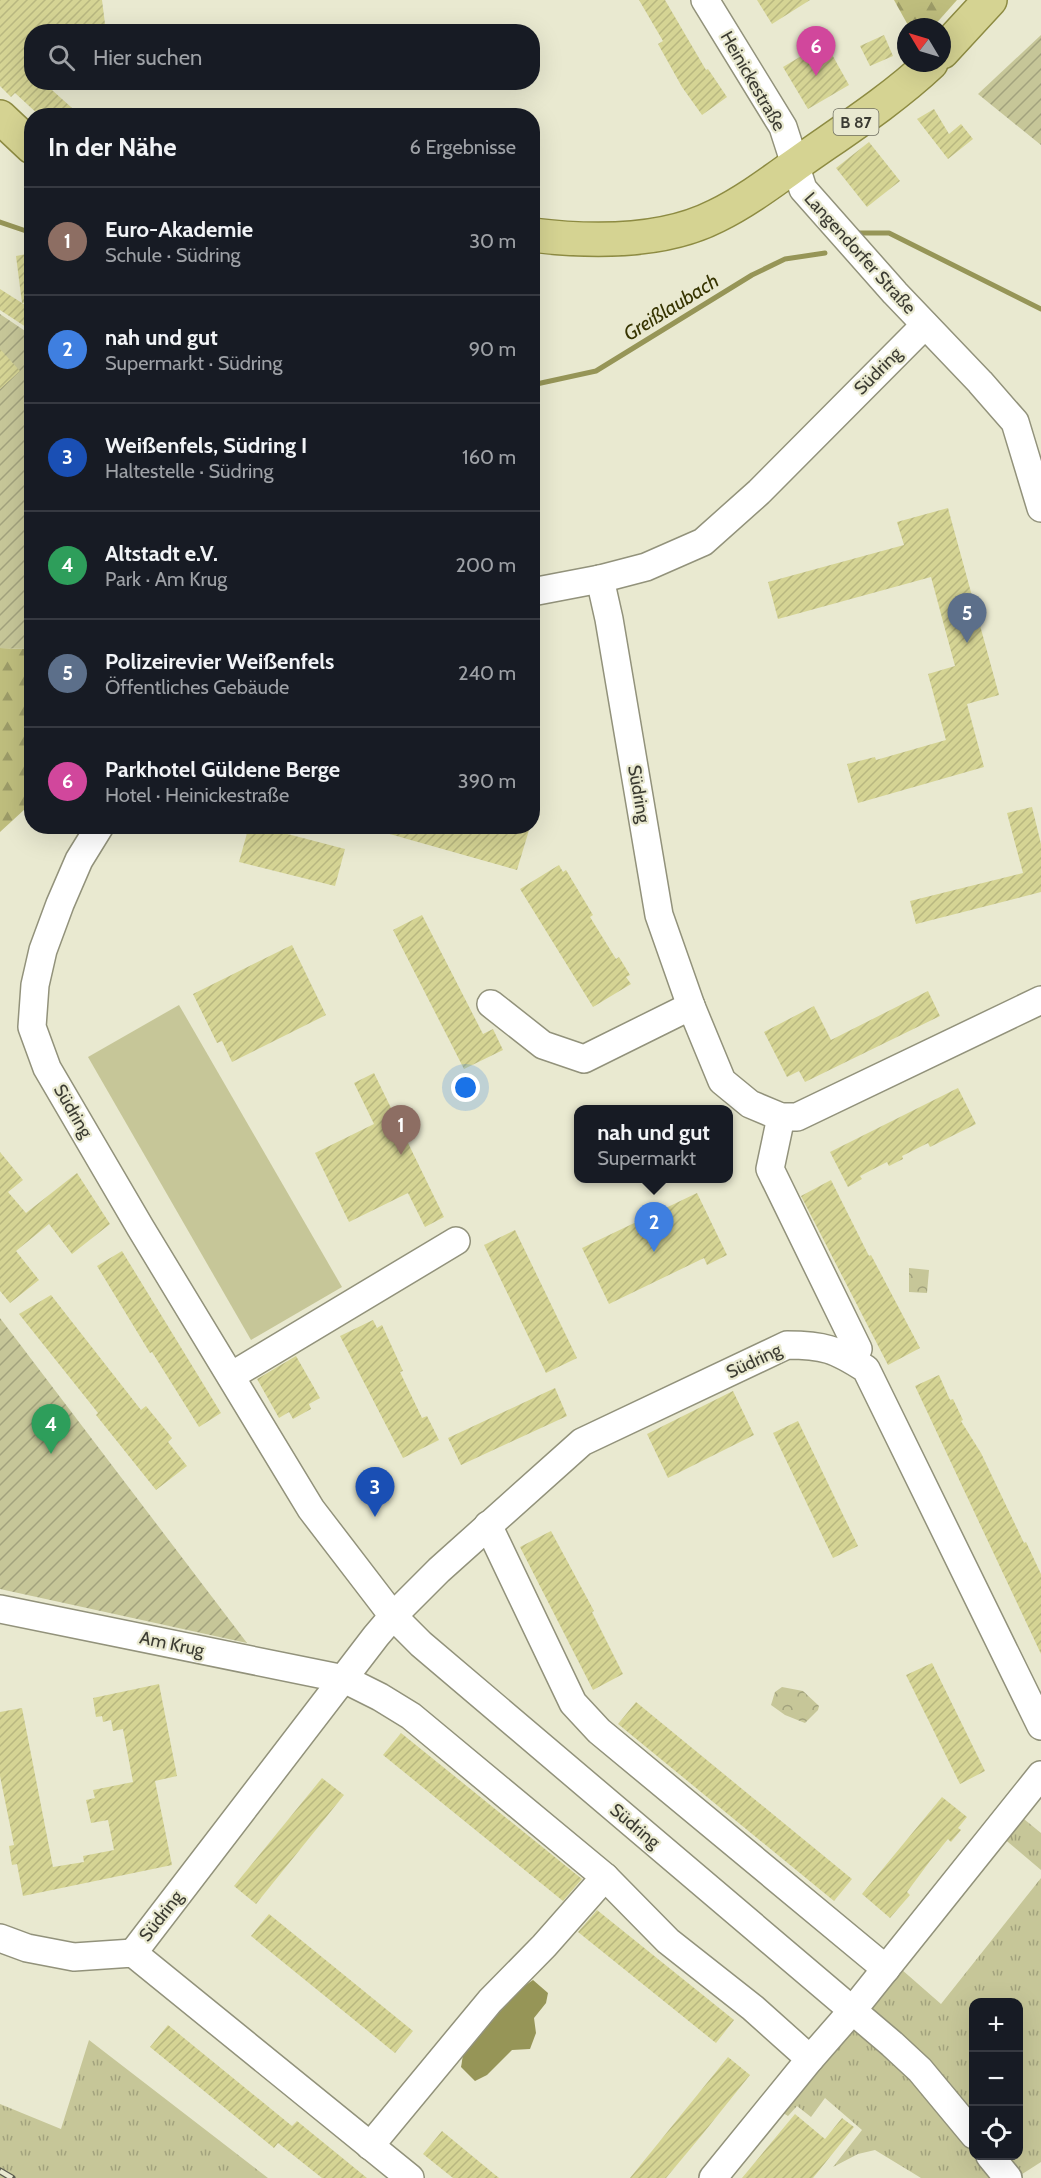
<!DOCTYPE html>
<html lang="de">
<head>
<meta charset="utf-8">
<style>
	:root { --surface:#171b24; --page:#20242c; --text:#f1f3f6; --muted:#9ea1a6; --line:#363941; --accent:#0f766e }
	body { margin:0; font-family:Cabin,sans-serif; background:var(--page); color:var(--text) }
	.controls { position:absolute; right:18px; bottom:18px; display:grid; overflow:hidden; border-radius:12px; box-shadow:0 6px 24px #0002 }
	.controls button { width:54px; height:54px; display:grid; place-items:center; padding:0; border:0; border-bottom:2px solid var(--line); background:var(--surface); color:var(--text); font:30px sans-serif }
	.compass { position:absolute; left:897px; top:18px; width:54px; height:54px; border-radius:50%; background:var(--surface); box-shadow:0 6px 24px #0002; rotate:308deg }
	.you { position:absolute; left:466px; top:1088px; width:21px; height:21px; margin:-15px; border:4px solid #fff; border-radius:50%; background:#1a73e8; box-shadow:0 0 0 9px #1a73e833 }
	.badge { display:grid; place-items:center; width:39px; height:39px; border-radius:50%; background:var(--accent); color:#fff; font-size:20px; font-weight:700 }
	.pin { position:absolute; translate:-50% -50px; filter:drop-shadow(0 2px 3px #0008) }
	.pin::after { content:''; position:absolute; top:32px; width:21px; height:18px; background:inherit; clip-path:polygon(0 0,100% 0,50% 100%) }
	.popup { position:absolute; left:574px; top:1105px; width:159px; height:78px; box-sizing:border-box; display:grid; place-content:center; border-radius:12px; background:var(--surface); filter:drop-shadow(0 2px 4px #0005); font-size:20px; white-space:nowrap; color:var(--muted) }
	.popup b { font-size:22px; color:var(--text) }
	.popup::after { content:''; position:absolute; left:50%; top:100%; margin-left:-12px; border:12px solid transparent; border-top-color:var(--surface) }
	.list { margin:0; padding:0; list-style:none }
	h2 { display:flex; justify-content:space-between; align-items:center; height:78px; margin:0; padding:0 24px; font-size:26px }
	h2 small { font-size:20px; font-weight:400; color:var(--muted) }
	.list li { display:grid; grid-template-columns:39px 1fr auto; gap:18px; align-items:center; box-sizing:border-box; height:108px; padding:0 24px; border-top:2px solid var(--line) }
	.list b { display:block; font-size:22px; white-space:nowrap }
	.list p { margin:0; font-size:20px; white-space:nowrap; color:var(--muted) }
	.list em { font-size:20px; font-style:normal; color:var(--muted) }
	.icon { flex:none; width:33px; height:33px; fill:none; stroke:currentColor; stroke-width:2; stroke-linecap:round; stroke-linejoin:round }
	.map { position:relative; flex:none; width:1041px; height:2178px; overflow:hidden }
	.search { position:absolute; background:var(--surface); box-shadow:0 6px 24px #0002; left:24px; top:24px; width:516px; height:66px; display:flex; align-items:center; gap:15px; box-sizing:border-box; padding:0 21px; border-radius:24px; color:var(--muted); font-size:22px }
	.panel { position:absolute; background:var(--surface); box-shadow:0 6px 24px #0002; left:24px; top:108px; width:516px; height:726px; border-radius:24px }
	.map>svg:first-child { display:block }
	.grass { fill:url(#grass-tufts); fill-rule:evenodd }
	.forest { fill:url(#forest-firs) }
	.park { fill:url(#park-crowns) }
	.garden { fill:url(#garden-furrows) }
	.pitch { fill:#c6c698 }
	.water { fill:#969557 }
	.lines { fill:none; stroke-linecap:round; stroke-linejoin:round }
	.stream { stroke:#969557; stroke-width:5 }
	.building { fill:url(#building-hatch) }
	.minor-casing { stroke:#92927b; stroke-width:30 }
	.major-casing { stroke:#8d8b42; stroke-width:36 }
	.minor { stroke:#fff; stroke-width:27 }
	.major { stroke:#d5d392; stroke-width:33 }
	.rail-casing { stroke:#5c5c50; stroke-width:7 }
	.rail { stroke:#e9e9d0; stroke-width:4.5; stroke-dasharray:14; stroke-linecap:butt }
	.labels { text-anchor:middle; stroke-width:4.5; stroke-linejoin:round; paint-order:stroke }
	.shield { fill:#e9e9d0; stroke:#6f6f61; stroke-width:1.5 }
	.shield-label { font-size:16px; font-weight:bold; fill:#3b3b32 }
	.street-label { font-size:18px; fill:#3b3b32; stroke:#e9e9d0 }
	.water-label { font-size:20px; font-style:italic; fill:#363400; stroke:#e9e9d0 }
</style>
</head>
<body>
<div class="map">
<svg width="1041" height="2178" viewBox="0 0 1041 2178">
	<defs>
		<pattern id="grass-tufts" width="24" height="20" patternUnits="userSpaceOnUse" patternTransform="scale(1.5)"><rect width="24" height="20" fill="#c6c698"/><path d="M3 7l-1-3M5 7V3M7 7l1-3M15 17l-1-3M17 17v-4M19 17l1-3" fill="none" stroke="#a2a27d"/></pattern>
		<pattern id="forest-firs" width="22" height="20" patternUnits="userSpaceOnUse" patternTransform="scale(1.5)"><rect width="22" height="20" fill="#bebd7d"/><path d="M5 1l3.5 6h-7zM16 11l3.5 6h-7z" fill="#9c9b67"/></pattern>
		<pattern id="park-crowns" width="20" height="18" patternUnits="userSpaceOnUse" patternTransform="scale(1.5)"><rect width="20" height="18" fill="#c6c698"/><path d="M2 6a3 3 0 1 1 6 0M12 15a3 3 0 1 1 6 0" fill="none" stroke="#a2a27d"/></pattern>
		<pattern id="garden-furrows" width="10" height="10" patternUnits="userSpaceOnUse" patternTransform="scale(1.5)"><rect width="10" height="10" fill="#c6c698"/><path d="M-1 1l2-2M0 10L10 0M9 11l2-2" fill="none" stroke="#a2a27d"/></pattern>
		<pattern id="building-hatch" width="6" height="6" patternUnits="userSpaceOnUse" patternTransform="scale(1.5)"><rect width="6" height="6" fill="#d5d494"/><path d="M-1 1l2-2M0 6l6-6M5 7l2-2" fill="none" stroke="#b8b780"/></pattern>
	</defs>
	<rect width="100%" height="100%" fill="#e9e9d0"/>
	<g class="grass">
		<polygon points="1019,1815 1041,1833 1041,1870 1002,1837"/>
		<path d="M1041 1878V2162L1016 2178H921L875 2150 858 2154 833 2167 862 2130 825 2098 811 2117 797 2106 788 2116 780 2111 901 1969 941 2004ZM974 2002H1018V2156H974Z"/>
		<polygon points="89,2040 268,2178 0,2178 0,2104 61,2129"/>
	</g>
	<g class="forest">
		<polygon points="894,0 957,0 933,27 909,27"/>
		<polygon points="32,647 31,810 25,809 0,832 0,648 28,649"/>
	</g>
	<g class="park">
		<polygon points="909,1268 929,1270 927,1293 909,1292"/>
		<polygon points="782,1687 803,1691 819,1706 818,1710 805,1723 785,1715 771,1705 775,1692"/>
	</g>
	<g class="garden">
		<polygon points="1041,35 1041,145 978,94"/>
		<polygon points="0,314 31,335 32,647 28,649 0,648"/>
		<polygon points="0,1318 247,1643 0,1589"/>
	</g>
	<polygon class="pitch" points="179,1005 342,1287 251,1340 88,1057"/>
	<path class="water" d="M533 1980 548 1993 546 2003 534 2018 536 2033 530 2049 512 2050 487 2075 475 2081 461 2067C462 2063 462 2057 464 2053 474 2033 514 1992 533 1980Z"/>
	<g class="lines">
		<g class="stream">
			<polyline points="0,222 32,233"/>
			<polyline points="860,233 889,233 1041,309"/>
			<polyline points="532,385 596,371 752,275 785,259 825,253"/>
		</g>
	</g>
	<g class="building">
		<polygon points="0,0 102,0 106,32 32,32 32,82 43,82 81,116 40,116 15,93 11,97 0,86"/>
		<polygon points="639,0 665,0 706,70 708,69 727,97 702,115 682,87 658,44 663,41"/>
		<polygon points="757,0 810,0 772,24"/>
		<polygon points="884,35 893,56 870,66 860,46"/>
		<polygon points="825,42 849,85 808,109 783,67"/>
		<polygon points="934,109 949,134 961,124 973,139 948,159 917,119"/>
		<polygon points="869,142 900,181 867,207 836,168"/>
		<polygon points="32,253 32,302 22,303 32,309 32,331 0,310 0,289 22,303 16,256"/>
		<polygon points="0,349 20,371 0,389"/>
		<polygon points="948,508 999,695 967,704 984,767 858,803 847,764 875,757 876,760 946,740 928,674 955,666 931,577 778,619 768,582 904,545 897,522"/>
		<polygon points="1032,807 1041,844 1041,892 916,924 910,901 1023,873 1007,813"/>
		<polygon points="249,826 257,826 345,849 335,886 239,862"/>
		<polygon points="380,826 515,826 529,830 517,870 379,831"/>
		<polygon points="559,865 563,872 566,870 593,915 590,917 616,959 619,957 630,975 626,977 631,984 593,1007 520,889"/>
		<polygon points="422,915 483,1034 493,1029 503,1050 464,1069 393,930"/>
		<polygon points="292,945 326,1015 232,1062 222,1041 217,1043 193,994"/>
		<polygon points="928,991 940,1016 805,1082 799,1071 787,1077 764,1032 814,1006 831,1040"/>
		<polygon points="374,1073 444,1217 425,1227 408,1193 349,1222 315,1153 374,1124 354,1083"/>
		<polygon points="958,1088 976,1124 930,1147 928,1143 902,1156 903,1159 889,1166 887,1162 860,1176 862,1179 848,1187 830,1152"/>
		<polygon points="0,1152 23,1180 8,1192 26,1213 77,1173 110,1224 72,1254 49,1224 16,1251 39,1280 10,1303 0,1291"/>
		<polygon points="831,1180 869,1256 871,1255 920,1348 888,1365 801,1196"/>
		<polygon points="697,1193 727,1255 707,1265 704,1258 609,1304 582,1248"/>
		<polygon points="515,1230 577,1358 546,1373 484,1245"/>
		<polygon points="122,1251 221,1413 199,1427 152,1352 150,1353 97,1266"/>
		<polygon points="51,1295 141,1410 146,1406 172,1438 168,1442 187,1466 156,1490 96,1415 98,1413 19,1314"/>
		<polygon points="373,1320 377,1328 382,1325 403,1371 400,1372 422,1418 427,1416 439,1440 403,1458 340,1336"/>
		<polygon points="296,1356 320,1398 309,1404 311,1409 293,1419 289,1412 279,1418 257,1379"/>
		<polygon points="939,1375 950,1400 953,1399 963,1420 961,1421 981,1453 1024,1543 1026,1542 1041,1574 1041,1654 915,1386"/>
		<polygon points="555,1388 567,1416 461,1465 448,1438"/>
		<polygon points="733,1391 754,1435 668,1478 647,1434"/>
		<polygon points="798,1421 858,1546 833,1558 773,1433"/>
		<polygon points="551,1531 594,1611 592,1612 623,1674 593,1690 520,1547"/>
		<polygon points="932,1663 985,1771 960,1784 906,1675"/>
		<polygon points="159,1684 177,1776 155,1781 172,1865 23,1896 17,1864 12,1865 9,1846 14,1845 0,1776 0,1712 22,1708 53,1867 84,1862 83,1856 114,1850 108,1820 91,1823 86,1800 95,1798 93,1790 133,1782 123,1729 113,1731 111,1720 103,1722 102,1716 96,1717 93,1698"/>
		<polygon points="636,1702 852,1879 834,1901 618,1724"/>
		<polygon points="401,1733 582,1879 563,1901 383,1755"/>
		<polygon points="322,1778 344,1795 256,1904 234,1886"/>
		<polygon points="942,1797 967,1817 958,1828 961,1830 951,1842 948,1839 930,1861 907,1892 910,1895 890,1918 862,1894"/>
		<polygon points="597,1910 734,2020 716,2043 578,1932"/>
		<polygon points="269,1914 413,2031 395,2053 251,1936"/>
		<polygon points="168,2025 292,2126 297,2121 367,2178 322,2178 278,2143 274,2148 150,2047"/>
		<polygon points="728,2057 750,2075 701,2136 666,2178 630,2178"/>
		<polygon points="795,2114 825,2139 842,2118 854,2127 813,2178 742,2178"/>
		<polygon points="442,2131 499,2178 453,2178 423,2154"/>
	</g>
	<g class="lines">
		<g class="minor-casing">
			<g id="minor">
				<polyline points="705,0 783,127 803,189 895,293 980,382 1015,422 1041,508"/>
				<polyline points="600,579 609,619 659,915 691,1006 722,1081 750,1104 781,1117 797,1117 1041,1000"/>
				<polyline points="532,592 600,579 646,567 703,542 759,492 925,325"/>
				<polyline points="100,826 79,860 60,904 43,950 35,985 32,1027 47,1068 140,1227 311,1509 393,1616 421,1644 892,2044 920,2070 974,2135"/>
				<polyline points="491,1004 543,1045 584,1059 691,1006"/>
				<polyline points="781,1117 770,1169 858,1349"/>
				<polyline points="231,1376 456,1241"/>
				<polyline points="488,1525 573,1703 599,1731 886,1969"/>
				<polyline points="0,1609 344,1679 380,1697 411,1716 605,1877 544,1946 490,2001 370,2146"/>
				<polyline points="605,1877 668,1941 753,2008 810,2059"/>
				<polyline points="0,1938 27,1948 74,1957 133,1953 410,2178"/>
				<path d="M133 1953 376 1636 393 1616 439 1570 582 1442 787 1345C824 1345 835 1349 866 1369L1041 1726"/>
				<polyline points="990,2156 1008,2178"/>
				<polyline points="713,2178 810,2059 852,2011 1041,1775"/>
			</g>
		</g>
		<g class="major-casing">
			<g id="major">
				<polyline points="942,52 990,0"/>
				<polyline points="0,117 32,147"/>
				<path d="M532 235C590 242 663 243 716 216 751 199 783 173 815 151 854 124 896 96 931 63"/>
			</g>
		</g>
		<use href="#minor" class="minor"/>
		<use href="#major" class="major"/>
		<g class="rail-casing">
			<polyline id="rail" points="0,2171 12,2178"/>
		</g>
		<use href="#rail" class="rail"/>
	</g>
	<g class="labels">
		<rect class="shield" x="833.5" y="109" width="45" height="26" rx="4.5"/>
		<g class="shield-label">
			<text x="856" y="128">B 87</text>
		</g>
		<g class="street-label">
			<text transform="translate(753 81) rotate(60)" y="6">Heinickestraße</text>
			<text transform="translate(860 253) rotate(48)" y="6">Langendorfer Straße</text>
			<text transform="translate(878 371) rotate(-45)" y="6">Südring</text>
			<text transform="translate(639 794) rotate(80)" y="6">Südring</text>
			<text transform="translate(73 1111) rotate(60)" y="6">Südring</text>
			<text transform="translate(754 1361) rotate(-25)" y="6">Südring</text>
			<text transform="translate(172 1644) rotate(12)" y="6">Am Krug</text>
			<text transform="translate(635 1826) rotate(40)" y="6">Südring</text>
			<text transform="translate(161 1916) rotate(-52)" y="6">Südring</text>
		</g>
		<g class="water-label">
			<text transform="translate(671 307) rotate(-32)" y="7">Greißlaubach</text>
		</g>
	</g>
</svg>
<div class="controls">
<button>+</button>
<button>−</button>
<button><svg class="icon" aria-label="locate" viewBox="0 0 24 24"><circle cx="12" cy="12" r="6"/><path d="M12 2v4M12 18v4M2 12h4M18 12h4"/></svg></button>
</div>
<svg class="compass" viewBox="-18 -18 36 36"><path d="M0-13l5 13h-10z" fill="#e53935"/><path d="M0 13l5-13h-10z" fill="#9ea1a6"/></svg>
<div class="you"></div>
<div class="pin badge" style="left:401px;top:1155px;background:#8d6e63">1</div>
<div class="pin badge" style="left:654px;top:1252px;background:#3f7fe0">2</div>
<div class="popup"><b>nah und gut</b>Supermarkt</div>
<div class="pin badge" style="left:375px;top:1517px;background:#1a4fb4">3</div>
<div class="pin badge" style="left:51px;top:1454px;background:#2e9e5b">4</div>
<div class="pin badge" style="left:967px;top:643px;background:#5c6f8a">5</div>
<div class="pin badge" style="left:816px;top:76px;background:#d1479c">6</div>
<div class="search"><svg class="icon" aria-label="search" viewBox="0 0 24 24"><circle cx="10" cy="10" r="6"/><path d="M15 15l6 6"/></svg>Hier suchen</div>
<section class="panel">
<h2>In der Nähe<small>6 Ergebnisse</small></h2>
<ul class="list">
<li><span class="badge" style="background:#8d6e63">1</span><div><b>Euro-Akademie</b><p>Schule · Südring</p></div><em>30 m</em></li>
<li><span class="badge" style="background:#3f7fe0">2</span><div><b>nah und gut</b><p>Supermarkt · Südring</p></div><em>90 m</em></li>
<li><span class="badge" style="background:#1a4fb4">3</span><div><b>Weißenfels, Südring I</b><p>Haltestelle · Südring</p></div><em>160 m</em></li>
<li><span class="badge" style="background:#2e9e5b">4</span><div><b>Altstadt e.V.</b><p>Park · Am Krug</p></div><em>200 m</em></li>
<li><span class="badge" style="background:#5c6f8a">5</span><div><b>Polizeirevier Weißenfels</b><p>Öffentliches Gebäude</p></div><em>240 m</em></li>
<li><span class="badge" style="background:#d1479c">6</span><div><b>Parkhotel Güldene Berge</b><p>Hotel · Heinickestraße</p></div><em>390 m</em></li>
</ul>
</section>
</div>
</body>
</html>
